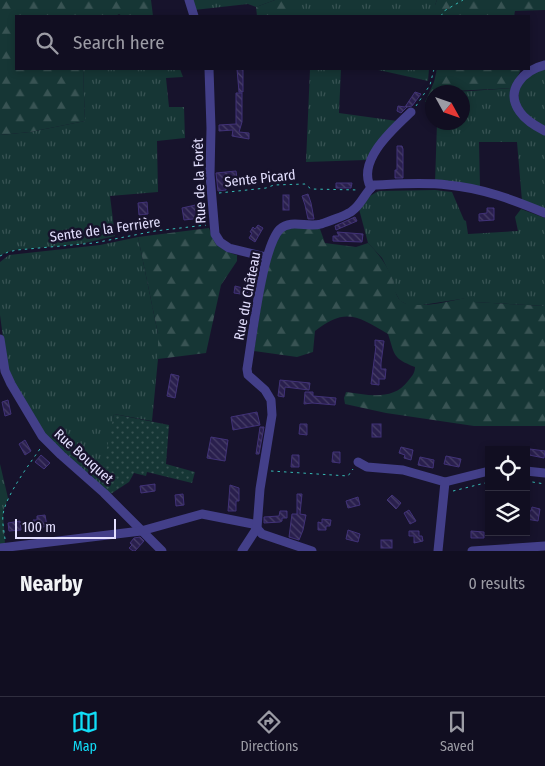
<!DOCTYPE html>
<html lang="en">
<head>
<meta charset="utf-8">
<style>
	:root { --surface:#110e21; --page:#1e1c2e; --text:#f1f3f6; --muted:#9c9ca5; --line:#302e3f; --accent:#11def8 }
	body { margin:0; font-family:"Fira Sans Condensed",sans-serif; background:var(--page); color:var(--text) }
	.controls { position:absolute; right:15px; bottom:15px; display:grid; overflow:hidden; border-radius:0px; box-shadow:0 2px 8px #0003 }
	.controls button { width:45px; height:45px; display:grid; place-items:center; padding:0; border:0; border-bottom:1px solid var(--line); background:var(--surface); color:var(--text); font:25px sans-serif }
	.compass { position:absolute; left:425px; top:85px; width:45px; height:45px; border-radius:50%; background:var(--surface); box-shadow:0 2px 8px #0003; rotate:130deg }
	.scale { position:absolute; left:15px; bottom:12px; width:101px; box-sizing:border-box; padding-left:5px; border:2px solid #e3dffe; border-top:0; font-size:14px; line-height:18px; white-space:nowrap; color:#e3dffe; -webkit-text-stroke:4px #17132c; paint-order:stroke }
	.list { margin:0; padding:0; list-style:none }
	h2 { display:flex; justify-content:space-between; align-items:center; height:65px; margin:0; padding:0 20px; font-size:21px }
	h2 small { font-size:16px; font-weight:400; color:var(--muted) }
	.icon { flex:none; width:28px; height:28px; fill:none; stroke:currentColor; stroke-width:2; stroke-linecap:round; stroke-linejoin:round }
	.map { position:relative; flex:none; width:545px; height:551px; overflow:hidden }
	.search { position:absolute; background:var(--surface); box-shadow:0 2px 8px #0003; left:15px; right:15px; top:15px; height:55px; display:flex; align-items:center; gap:12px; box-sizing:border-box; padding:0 18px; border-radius:0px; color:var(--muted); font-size:19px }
	.sheet { height:145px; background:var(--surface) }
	nav { display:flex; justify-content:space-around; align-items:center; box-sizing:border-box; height:70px; border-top:1px solid var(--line); background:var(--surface); font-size:14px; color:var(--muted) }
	nav a { display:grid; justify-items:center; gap:2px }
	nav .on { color:var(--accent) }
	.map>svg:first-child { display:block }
	.grass { fill:url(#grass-tufts) }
	.forest { fill:url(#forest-firs) }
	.garden { fill:url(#garden-dots) }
	.building { fill:url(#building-back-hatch); stroke:#413278 }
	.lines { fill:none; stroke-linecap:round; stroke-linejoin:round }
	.path { stroke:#35bbb5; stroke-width:1; stroke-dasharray:2.5 4; stroke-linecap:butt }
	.minor { stroke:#433f89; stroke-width:9 }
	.labels { text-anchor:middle; stroke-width:5; stroke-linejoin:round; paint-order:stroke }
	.street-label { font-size:14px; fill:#e3dffe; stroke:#17132c }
</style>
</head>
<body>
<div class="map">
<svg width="545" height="551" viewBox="0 0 545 551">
	<defs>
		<pattern id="grass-tufts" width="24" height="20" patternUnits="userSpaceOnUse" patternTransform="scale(1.25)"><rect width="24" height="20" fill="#163635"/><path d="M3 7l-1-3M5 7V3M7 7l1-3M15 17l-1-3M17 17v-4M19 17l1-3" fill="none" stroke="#385353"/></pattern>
		<pattern id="forest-firs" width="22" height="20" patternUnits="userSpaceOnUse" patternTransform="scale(1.25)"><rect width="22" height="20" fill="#163635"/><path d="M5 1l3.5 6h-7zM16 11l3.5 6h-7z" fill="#385353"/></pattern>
		<pattern id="garden-dots" width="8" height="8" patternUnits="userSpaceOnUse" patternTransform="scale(1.25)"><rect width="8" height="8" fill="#163635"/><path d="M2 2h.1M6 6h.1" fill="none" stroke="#385353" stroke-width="1.8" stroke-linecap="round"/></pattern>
		<pattern id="building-back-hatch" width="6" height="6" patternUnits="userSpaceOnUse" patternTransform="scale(1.25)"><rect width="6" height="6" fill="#291f4d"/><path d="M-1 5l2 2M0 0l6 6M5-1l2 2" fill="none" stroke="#483f68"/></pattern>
	</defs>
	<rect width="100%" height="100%" fill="#17132c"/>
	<g class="grass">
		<polygon points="192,0 275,0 256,7 248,4 194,10"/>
		<polygon points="293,0 437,0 435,5 435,16 293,16"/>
		<polygon points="83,69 180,69 183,77 166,78 169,107 184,107 185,138 157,141 158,192 110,196 115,236 81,244 14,250 0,255 0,135 30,132 85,121"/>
		<polygon points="310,69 341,69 339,113 397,121 366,160 306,162"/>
		<polygon points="374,69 429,69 428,81"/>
		<path d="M545 70V127L521 111C515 90 520 70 545 70Z"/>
		<polygon points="513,88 513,104 545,135 545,210 522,201 517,142 479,142 480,187 435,183 437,123 462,122 462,92 455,92"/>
		<path d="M435 190 452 192 464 220 466 221 468 234 518 231 515 217 521 209 545 218V306L473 302 474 297 422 305H408L400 301 394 290 393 280 382 258 368 243 359 209C364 200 370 195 379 191Z"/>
		<polygon points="138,237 158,334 158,359 152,421 114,414 105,479 101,486 73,463 42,431 10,376 5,353 0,315 0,262 9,255 100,245"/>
		<polygon points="0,464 8,498 3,512 5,545 0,545"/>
	</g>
	<g class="forest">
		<polygon points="0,0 151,0 153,16 122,16 119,14 116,16 16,16 16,69 83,69 85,121 30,132 0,135"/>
		<polygon points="275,0 293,0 293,16 257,16 256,7"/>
		<polygon points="437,0 545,0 545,10 515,11 514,16 435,16 435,5"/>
		<polygon points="437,69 521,69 513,88 432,92 432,102 425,102 434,82"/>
		<path d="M298 227 320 229 325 243 356 247 368 243C378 253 386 264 392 277 395 285 394 292 399 299 409 313 459 299 474 296V302L545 306V426H474L386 413 345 404 344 398 346 392C368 395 393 401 408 381 412 376 415 373 415 367 392 358 395 355 388 334 358 316 345 307 315 331L313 352 297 357 254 351C260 320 265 251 285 228Z"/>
		<path d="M209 228C215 244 221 251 237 255V261L221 285 206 353 158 359V334L138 237Z"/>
	</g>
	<polygon class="garden" points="114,414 169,425 166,464 195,472 192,483 147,472 146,476 134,473 129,482 109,495 101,486 104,479 101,477"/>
	<g class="building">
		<polygon points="237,69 243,69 243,92 239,92"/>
		<polygon points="415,92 421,94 412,106 407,107 401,113 397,111 398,106 405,107"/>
		<polygon points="236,93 242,93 242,122 239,132 249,133 249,139 232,136 233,130 219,131 219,125 236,124"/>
		<polygon points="397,146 402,146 403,149 403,178 395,178 395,170 397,170"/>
		<polygon points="236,171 238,185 226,186 226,190 218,191 216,173"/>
		<polygon points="336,183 352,183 351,188 336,188"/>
		<polygon points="308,194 311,203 314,219 308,219 305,205 302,196"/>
		<rect x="283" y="195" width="6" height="15"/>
		<polygon points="147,202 148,214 139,215 138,203"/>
		<polygon points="200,204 202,218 184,220 182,208"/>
		<polygon points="487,208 494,208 494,220 479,221 479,214 487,213"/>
		<polygon points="355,217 357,221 336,230 335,226"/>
		<polygon points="258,225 263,228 255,242 249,238 252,233 250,232 253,227 255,229"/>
		<polygon points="337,232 363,234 362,242 333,241 333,236 339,236"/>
		<polygon points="244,285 249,286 247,295 234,293 235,286 243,288"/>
		<polygon points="375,340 384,341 381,363 381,369 386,369 385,379 379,379 379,385 371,384 376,346 375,346"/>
		<polygon points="171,374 179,376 175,398 167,396"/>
		<polygon points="280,380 310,383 309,390 285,387 284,397 278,396"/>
		<polygon points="305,392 313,392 313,396 336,398 335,405 312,403 304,404"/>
		<polygon points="8,400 11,414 5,416 2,402"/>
		<polygon points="257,412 260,425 233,430 231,417"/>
		<polygon points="300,424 307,424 307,435 299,434"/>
		<rect x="372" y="424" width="9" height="13"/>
		<polygon points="260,427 264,427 259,454 256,454"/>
		<polygon points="211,437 228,440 225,461 207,458"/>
		<polygon points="25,440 31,451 25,455 19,444"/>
		<polygon points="401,447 413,450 411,460 404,458 405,455 399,453"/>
		<polygon points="530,449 545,451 544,458 529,455"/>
		<polygon points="333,452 340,452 340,463 332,462"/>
		<polygon points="41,455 50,463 44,469 35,462"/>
		<polygon points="292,455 299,455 299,467 291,467"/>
		<polygon points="446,456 461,459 459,467 444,464"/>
		<polygon points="420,457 434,460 433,468 418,465"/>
		<polygon points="155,484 155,491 141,493 140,486"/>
		<polygon points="230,485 239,488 239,501 236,501 236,511 228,511"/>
		<polygon points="183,494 184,505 176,506 175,495"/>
		<polygon points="297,494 302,494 300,514 306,515 303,530 299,540 289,537 292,514 297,514"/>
		<polygon points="392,495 401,503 396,509 387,500"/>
		<polygon points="358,497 360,505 348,508 346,501"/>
		<polygon points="532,507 540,509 538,521 526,519 526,510 531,511"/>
		<polygon points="409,510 416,521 410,524 404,513"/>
		<polygon points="280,511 287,511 287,518 282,518 282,521 280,522 264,523 264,517 279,516"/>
		<polygon points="45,515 47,526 35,529 33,520 37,520 37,516"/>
		<polygon points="322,519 331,520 330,526 326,526 326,530 318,530 318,522 322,523"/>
		<polygon points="20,521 21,530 9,531 8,523"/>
		<polygon points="348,530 360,534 358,542 346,539"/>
		<polygon points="409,531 419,531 419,536 422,536 423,541 414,543 414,536 409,536"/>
		<polygon points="471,531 484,532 484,538 471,538"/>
		<polygon points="140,537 144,541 135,551 133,551 129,548 132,545 130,543 134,538"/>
		<rect x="381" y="540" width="11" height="8"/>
	</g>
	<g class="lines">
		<g class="path">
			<polyline points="441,16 444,11 463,0"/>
			<polyline points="416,106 430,85 434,69"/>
			<polyline points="219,193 266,188 274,185 305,184 311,189 359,190"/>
			<polyline points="0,256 8,252 17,250 94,243 155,231 206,225"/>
			<polyline points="271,471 348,476 353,469"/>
			<polyline points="526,481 545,484"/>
			<polyline points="453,491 489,482"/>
			<path d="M5 539C4 531 2 522 3 515 5 496 31 462 42 446"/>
		</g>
		<g class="minor">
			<polyline points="189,0 194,16"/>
			<path d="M545 65C524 70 504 90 520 112 526 121 536 126 545 131"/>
			<polyline points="209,69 211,128 210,175 215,234 220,242 229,248 266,257"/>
			<path d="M371 188C356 161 393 129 411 112"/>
			<polyline points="0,339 5,371 11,384 42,436 61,455 104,493 162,551"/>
			<polyline points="358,462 367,467 403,470 445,482 489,471"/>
			<polyline points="526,471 545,473"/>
			<polyline points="0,548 141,531 202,514 253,524 262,534 312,551"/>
			<path d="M242 551 257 528 260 489 272 415 271 400 265 390 248 375 247 369C252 340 262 247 280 229 291 219 308 228 321 224 329 221 346 216 352 211 362 204 365 192 374 185 399 184 424 182 448 185 482 188 514 200 545 213"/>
			<polyline points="438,551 445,482"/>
			<polyline points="472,551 545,546"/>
		</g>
	</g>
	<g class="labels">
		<g class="street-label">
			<text transform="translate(260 178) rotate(-6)" y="5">Sente Picard</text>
			<text transform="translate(199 181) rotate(-92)" y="5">Rue de la Forêt</text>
			<text transform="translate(105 229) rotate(-8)" y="5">Sente de la Ferrière</text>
			<text transform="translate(247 296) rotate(-79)" y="5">Rue du Château</text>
			<text transform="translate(84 456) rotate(42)" y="5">Rue Bouquet</text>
		</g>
	</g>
</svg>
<div class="controls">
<button><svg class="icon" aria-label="locate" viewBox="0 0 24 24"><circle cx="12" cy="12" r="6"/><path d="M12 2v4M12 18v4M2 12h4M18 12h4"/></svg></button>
<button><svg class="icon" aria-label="layers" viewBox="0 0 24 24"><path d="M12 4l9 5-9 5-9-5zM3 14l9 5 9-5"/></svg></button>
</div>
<svg class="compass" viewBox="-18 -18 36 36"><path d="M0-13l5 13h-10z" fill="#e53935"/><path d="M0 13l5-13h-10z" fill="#9c9ca5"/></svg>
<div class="scale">100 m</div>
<div class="search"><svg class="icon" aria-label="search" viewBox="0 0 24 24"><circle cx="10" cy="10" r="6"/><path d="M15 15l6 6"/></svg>Search here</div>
</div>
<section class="sheet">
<h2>Nearby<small>0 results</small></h2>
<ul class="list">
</ul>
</section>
<nav>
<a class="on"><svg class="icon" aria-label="map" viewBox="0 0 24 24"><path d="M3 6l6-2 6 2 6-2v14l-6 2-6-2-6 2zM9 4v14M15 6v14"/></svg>Map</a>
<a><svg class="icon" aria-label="directions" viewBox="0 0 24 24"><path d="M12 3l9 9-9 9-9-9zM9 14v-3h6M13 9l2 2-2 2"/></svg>Directions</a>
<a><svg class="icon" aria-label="saved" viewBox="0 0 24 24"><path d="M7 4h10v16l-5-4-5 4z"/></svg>Saved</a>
</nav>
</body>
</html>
